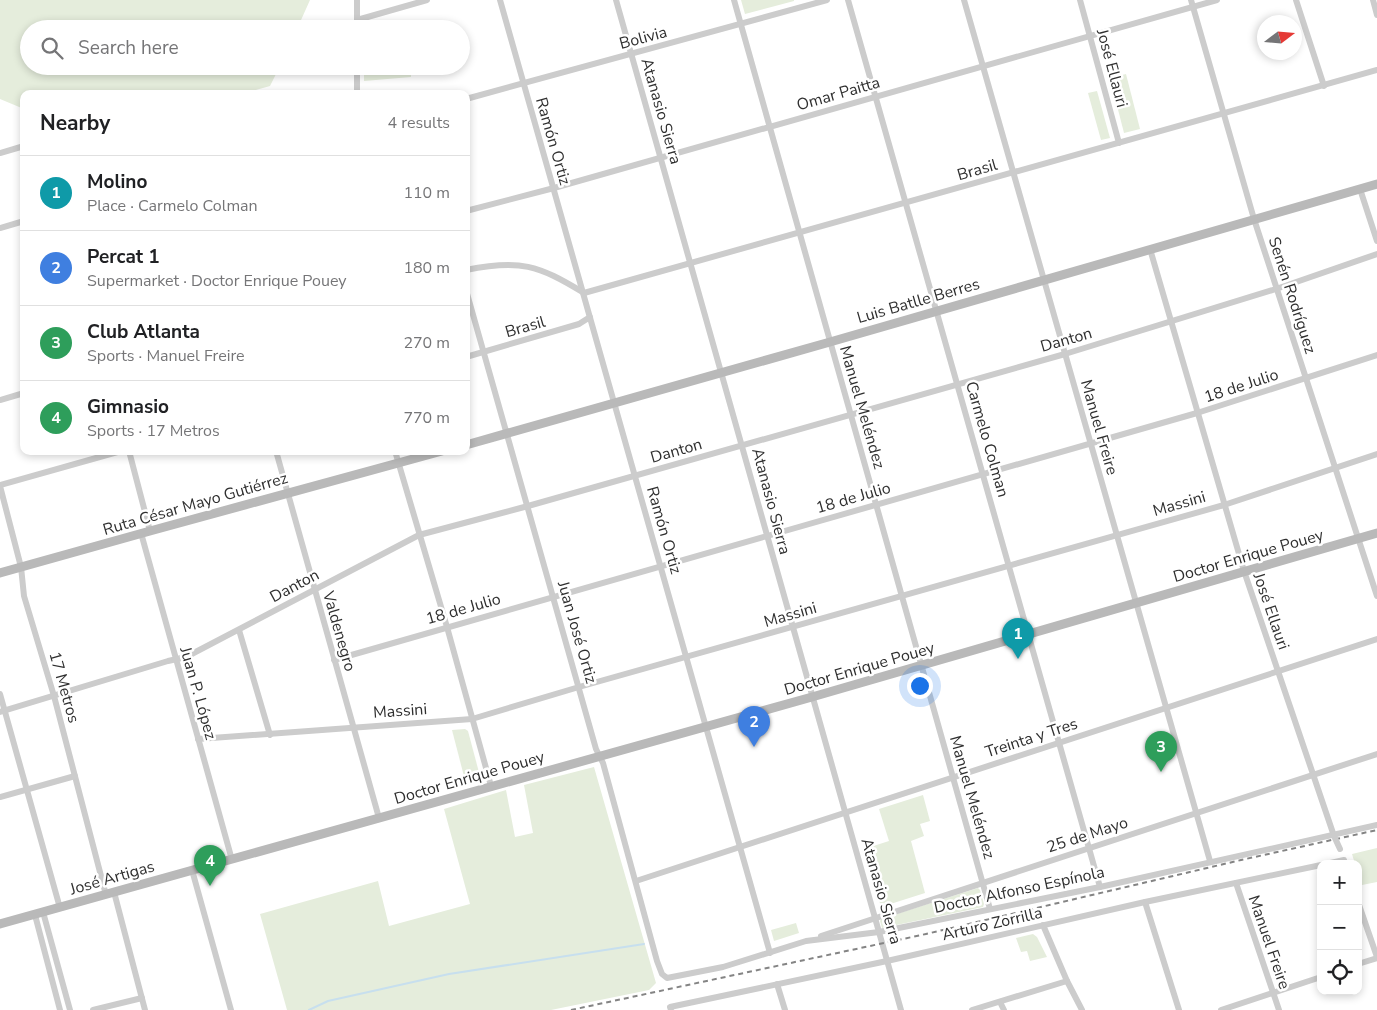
<!DOCTYPE html>
<html lang="en">
<head>
<meta charset="utf-8">
<style>
	:root { --surface:#fff; --page:#f6f6f6; --text:#202124; --muted:#757577; --line:#e0e0e0; --accent:#0b8043 }
	body { margin:0; font-family:"Nunito Sans",sans-serif; background:var(--page); color:var(--text) }
	.controls { position:absolute; right:15px; bottom:15px; display:grid; overflow:hidden; border-radius:10px; box-shadow:0 2px 8px #0003 }
	.controls button { width:45px; height:45px; display:grid; place-items:center; padding:0; border:0; border-bottom:1px solid var(--line); background:var(--surface); color:var(--text); font:25px sans-serif }
	.compass { position:absolute; left:1257px; top:15px; width:45px; height:45px; border-radius:50%; background:var(--surface); box-shadow:0 2px 8px #0003; rotate:74deg }
	.you { position:absolute; left:919px; top:685px; width:18px; height:18px; margin:-12px; border:4px solid #fff; border-radius:50%; background:#1a73e8; box-shadow:0 0 0 8px #1a73e833 }
	.badge { display:grid; place-items:center; width:32px; height:32px; border-radius:50%; background:var(--accent); color:#fff; font-size:16px; font-weight:700 }
	.pin { position:absolute; translate:-50% -41px; filter:drop-shadow(0 1px 2px #0008) }
	.pin::after { content:''; position:absolute; top:26px; width:18px; height:15px; background:inherit; clip-path:polygon(0 0,100% 0,50% 100%) }
	.list { margin:0; padding:0; list-style:none }
	h2 { display:flex; justify-content:space-between; align-items:center; height:65px; margin:0; padding:0 20px; font-size:21px }
	h2 small { font-size:16px; font-weight:400; color:var(--muted) }
	.list li { display:grid; grid-template-columns:32px 1fr auto; gap:15px; align-items:center; box-sizing:border-box; height:75px; padding:0 20px; border-top:1px solid var(--line) }
	.list b { display:block; font-size:19px; white-space:nowrap }
	.list p { margin:0; font-size:16px; white-space:nowrap; color:var(--muted) }
	.list em { font-size:16px; font-style:normal; color:var(--muted) }
	.icon { flex:none; width:28px; height:28px; fill:none; stroke:currentColor; stroke-width:2; stroke-linecap:round; stroke-linejoin:round }
	.map { position:relative; flex:none; width:1377px; height:1010px; overflow:hidden }
	.search { position:absolute; background:var(--surface); box-shadow:0 2px 8px #0003; left:20px; top:20px; width:450px; height:55px; display:flex; align-items:center; gap:12px; box-sizing:border-box; padding:0 18px; border-radius:28px; color:var(--muted); font-size:19px }
	.panel { position:absolute; background:var(--surface); box-shadow:0 2px 8px #0003; left:20px; top:90px; width:450px; height:365px; border-radius:10px }
	.map>svg:first-child { display:block }
	.green { fill:#e5eddc }
	.lines { fill:none; stroke-linecap:round; stroke-linejoin:round }
	.stream { stroke:#c7dfee; stroke-width:2 }
	.street { stroke:#ccc; stroke-width:6 }
	.secondary { stroke:#b9b9b9; stroke-width:9 }
	.rail { stroke:#848484; stroke-width:2; stroke-dasharray:5 4; stroke-linecap:butt }
	.street-bridge { stroke:#ccc; stroke-width:6 }
	.labels { text-anchor:middle; stroke-width:5; stroke-linejoin:round; paint-order:stroke }
	.street-label { font-size:16px; fill:#2f2f2f; stroke:#fff }
</style>
</head>
<body>
<div class="map">
<svg width="1377" height="1010" viewBox="0 0 1377 1010">
	<rect width="100%" height="100%" fill="#fff"/>
	<g class="green">
		<polygon points="0,0 310,0 297,29 29,29 29,66 280,66 270,86 242,94 24,94 24,109 0,99"/>
		<polygon points="741,0 794,0 794,1 745,14"/>
		<polygon points="364,66 411,66 411,77 364,81"/>
		<polygon points="1126,74 1140,129 1124,133 1110,78"/>
		<polygon points="1097,91 1110,138 1101,140 1088,93"/>
		<polygon points="465,729 468,731 481,780 466,784 452,730"/>
		<polygon points="594,767 656,983 649,990 551,1010 287,1010 260,914 378,881 389,926 470,904 444,809 506,790 515,837 533,833 524,785"/>
		<polygon points="923,795 930,821 920,824 924,836 911,841 925,893 881,907 864,849 889,841 879,809"/>
		<polygon points="1377,848 1377,882 1362,885 1358,873 1358,864 1355,864 1352,854"/>
		<polygon points="978,888 980,890 984,904 983,907 882,928 880,921 881,919"/>
		<polygon points="796,923 799,933 774,941 771,930"/>
		<polygon points="1033,934 1037,937 1047,957 1030,961 1027,951 1021,952 1016,938"/>
	</g>
	<g class="lines">
		<polyline class="stream" points="309,1010 328,1001 449,974 644,944"/>
		<g class="street">
			<polyline points="357,0 357,29"/>
			<polyline points="500,0 770,953"/>
			<polyline points="616,0 901,1010"/>
			<polyline points="734,0 990,909"/>
			<polyline points="848,0 1100,887"/>
			<polyline points="964,0 1210,861"/>
			<polyline points="1080,0 1119,143"/>
			<polyline points="1191,0 1254,219 1377,596"/>
			<polyline points="1296,0 1324,86"/>
			<polyline points="1373,0 1377,15"/>
			<polyline points="357,20 427,0"/>
			<polyline points="357,66 357,94"/>
			<polyline points="466,99 827,0"/>
			<polyline points="0,153 24,146"/>
			<polyline points="1360,189 1377,241"/>
			<polyline points="466,211 554,188 1217,0"/>
			<polyline points="0,228 24,221"/>
			<polyline points="1150,249 1244,571 1334,836"/>
			<path d="M466 270C520 259 538 265 584 293L1377 70"/>
			<polyline points="466,290 596,749 603,763 657,961 662,974 667,978 723,967 806,941 879,932 1100,887 1377,825"/>
			<polyline points="466,357 579,324 590,317"/>
			<polyline points="0,400 24,393"/>
			<polyline points="129,451 150,531"/>
			<polyline points="276,451 379,818"/>
			<polyline points="395,451 447,627 491,786"/>
			<polyline points="0,485 121,451"/>
			<polyline points="0,486 21,567 24,596 54,696 106,895"/>
			<polyline points="141,533 232,860"/>
			<polyline points="239,630 270,735"/>
			<polyline points="334,660 1197,413 1377,355"/>
			<polyline points="0,694 60,908"/>
			<polyline points="0,712 168,661 186,657 419,535 528,506 1065,354 1276,289 1377,254"/>
			<polyline points="198,739 472,719 579,687 1224,505 1377,454"/>
			<polyline points="0,797 75,776"/>
			<polyline points="1326,864 1344,860"/>
			<polyline points="192,870 231,1010"/>
			<polyline points="636,881 1377,639"/>
			<polyline points="1236,883 1279,1010"/>
			<polyline points="114,892 145,1010"/>
			<polyline points="1145,902 1179,1010"/>
			<polyline points="1358,902 1377,957"/>
			<polyline points="43,912 70,1010"/>
			<polyline points="35,915 60,1010"/>
			<polyline points="1043,925 1067,981 1082,1010"/>
			<polyline points="821,936 1377,754"/>
			<polyline points="1358,964 1377,958"/>
			<polyline points="777,984 785,1010"/>
			<polyline points="1000,1002 1004,1010"/>
			<polyline points="93,1010 142,998"/>
			<polyline points="671,1010 670,1007 887,961 1145,902 1321,865"/>
			<polyline points="972,1010 1067,981"/>
			<polyline points="1221,1010 1321,977"/>
		</g>
		<g class="secondary">
			<polyline points="466,445 830,342 1377,184"/>
			<polyline points="0,573 150,531 442,451"/>
			<polyline points="0,924 812,697 1377,533"/>
		</g>
		<polyline class="rail" points="571,1010 926,934 1241,860 1377,830"/>
		<polyline class="street-bridge" points="1334,836 1340,849"/>
	</g>
	<g class="labels">
		<g class="street-label">
			<text transform="translate(643 37) rotate(-15)" y="6">Bolivia</text>
			<text transform="translate(1113 68) rotate(75)" y="6">José Ellauri</text>
			<text transform="translate(838 93) rotate(-16)" y="6">Omar Paitta</text>
			<text transform="translate(662 111) rotate(74)" y="6">Atanasio Sierra</text>
			<text transform="translate(554 141) rotate(74)" y="6">Ramón Ortiz</text>
			<text transform="translate(977 169) rotate(-16)" y="6">Brasil</text>
			<text transform="translate(1293 295) rotate(72)" y="6">Senén Rodríguez</text>
			<text transform="translate(918 300) rotate(-16)" y="6">Luis Batlle Berres</text>
			<text transform="translate(525 326) rotate(-16)" y="6">Brasil</text>
			<text transform="translate(1066 339) rotate(-16)" y="6">Danton</text>
			<text transform="translate(1241 385) rotate(-18)" y="6">18 de Julio</text>
			<text transform="translate(863 407) rotate(74)" y="6">Manuel Meléndez</text>
			<text transform="translate(1100 427) rotate(74)" y="6">Manuel Freire</text>
			<text transform="translate(988 439) rotate(74)" y="6">Carmelo Colman</text>
			<text transform="translate(676 450) rotate(-16)" y="6">Danton</text>
			<text transform="translate(853 497) rotate(-16)" y="6">18 de Julio</text>
			<text transform="translate(772 501) rotate(75)" y="6">Atanasio Sierra</text>
			<text transform="translate(195 503) rotate(-16)" y="6">Ruta César Mayo Gutiérrez</text>
			<text transform="translate(1179 503) rotate(-16)" y="6">Massini</text>
			<text transform="translate(665 530) rotate(74)" y="6">Ramón Ortiz</text>
			<text transform="translate(1248 555) rotate(-16)" y="6">Doctor Enrique Pouey</text>
			<text transform="translate(294 585) rotate(-28)" y="6">Danton</text>
			<text transform="translate(463 608) rotate(-16)" y="6">18 de Julio</text>
			<text transform="translate(1272 611) rotate(71)" y="6">José Ellauri</text>
			<text transform="translate(790 614) rotate(-16)" y="6">Massini</text>
			<text transform="translate(340 631) rotate(74)" y="6">Valdenegro</text>
			<text transform="translate(578 632) rotate(74)" y="6">Juan José Ortiz</text>
			<text transform="translate(859 668) rotate(-16)" y="6">Doctor Enrique Pouey</text>
			<text transform="translate(65 687) rotate(74)" y="6">17 Metros</text>
			<text transform="translate(199 693) rotate(74)" y="6">Juan P. López</text>
			<text transform="translate(400 710) rotate(-4)" y="6">Massini</text>
			<text transform="translate(1031 737) rotate(-18)" y="6">Treinta y Tres</text>
			<text transform="translate(469 777) rotate(-16)" y="6">Doctor Enrique Pouey</text>
			<text transform="translate(973 797) rotate(74)" y="6">Manuel Meléndez</text>
			<text transform="translate(1087 834) rotate(-18)" y="6">25 de Mayo</text>
			<text transform="translate(112 877) rotate(-16)" y="6">José Artigas</text>
			<text transform="translate(1019 889) rotate(-12)" y="6">Doctor Alfonso Espínola</text>
			<text transform="translate(882 891) rotate(74)" y="6">Atanasio Sierra</text>
			<text transform="translate(992 923) rotate(-13)" y="6">Arturo Zorrilla</text>
			<text transform="translate(1270 942) rotate(71)" y="6">Manuel Freire</text>
		</g>
	</g>
</svg>
<div class="controls">
<button>+</button>
<button>−</button>
<button><svg class="icon" aria-label="locate" viewBox="0 0 24 24"><circle cx="12" cy="12" r="6"/><path d="M12 2v4M12 18v4M2 12h4M18 12h4"/></svg></button>
</div>
<svg class="compass" viewBox="-18 -18 36 36"><path d="M0-13l5 13h-10z" fill="#e53935"/><path d="M0 13l5-13h-10z" fill="#757577"/></svg>
<div class="you"></div>
<div class="pin badge" style="left:1018px;top:659px;background:#0f9aa8">1</div>
<div class="pin badge" style="left:754px;top:747px;background:#3f7fe0">2</div>
<div class="pin badge" style="left:1161px;top:772px;background:#2e9e5b">3</div>
<div class="pin badge" style="left:210px;top:886px;background:#2e9e5b">4</div>
<div class="search"><svg class="icon" aria-label="search" viewBox="0 0 24 24"><circle cx="10" cy="10" r="6"/><path d="M15 15l6 6"/></svg>Search here</div>
<section class="panel">
<h2>Nearby<small>4 results</small></h2>
<ul class="list">
<li><span class="badge" style="background:#0f9aa8">1</span><div><b>Molino</b><p>Place · Carmelo Colman</p></div><em>110 m</em></li>
<li><span class="badge" style="background:#3f7fe0">2</span><div><b>Percat 1</b><p>Supermarket · Doctor Enrique Pouey</p></div><em>180 m</em></li>
<li><span class="badge" style="background:#2e9e5b">3</span><div><b>Club Atlanta</b><p>Sports · Manuel Freire</p></div><em>270 m</em></li>
<li><span class="badge" style="background:#2e9e5b">4</span><div><b>Gimnasio</b><p>Sports · 17 Metros</p></div><em>770 m</em></li>
</ul>
</section>
</div>
</body>
</html>
